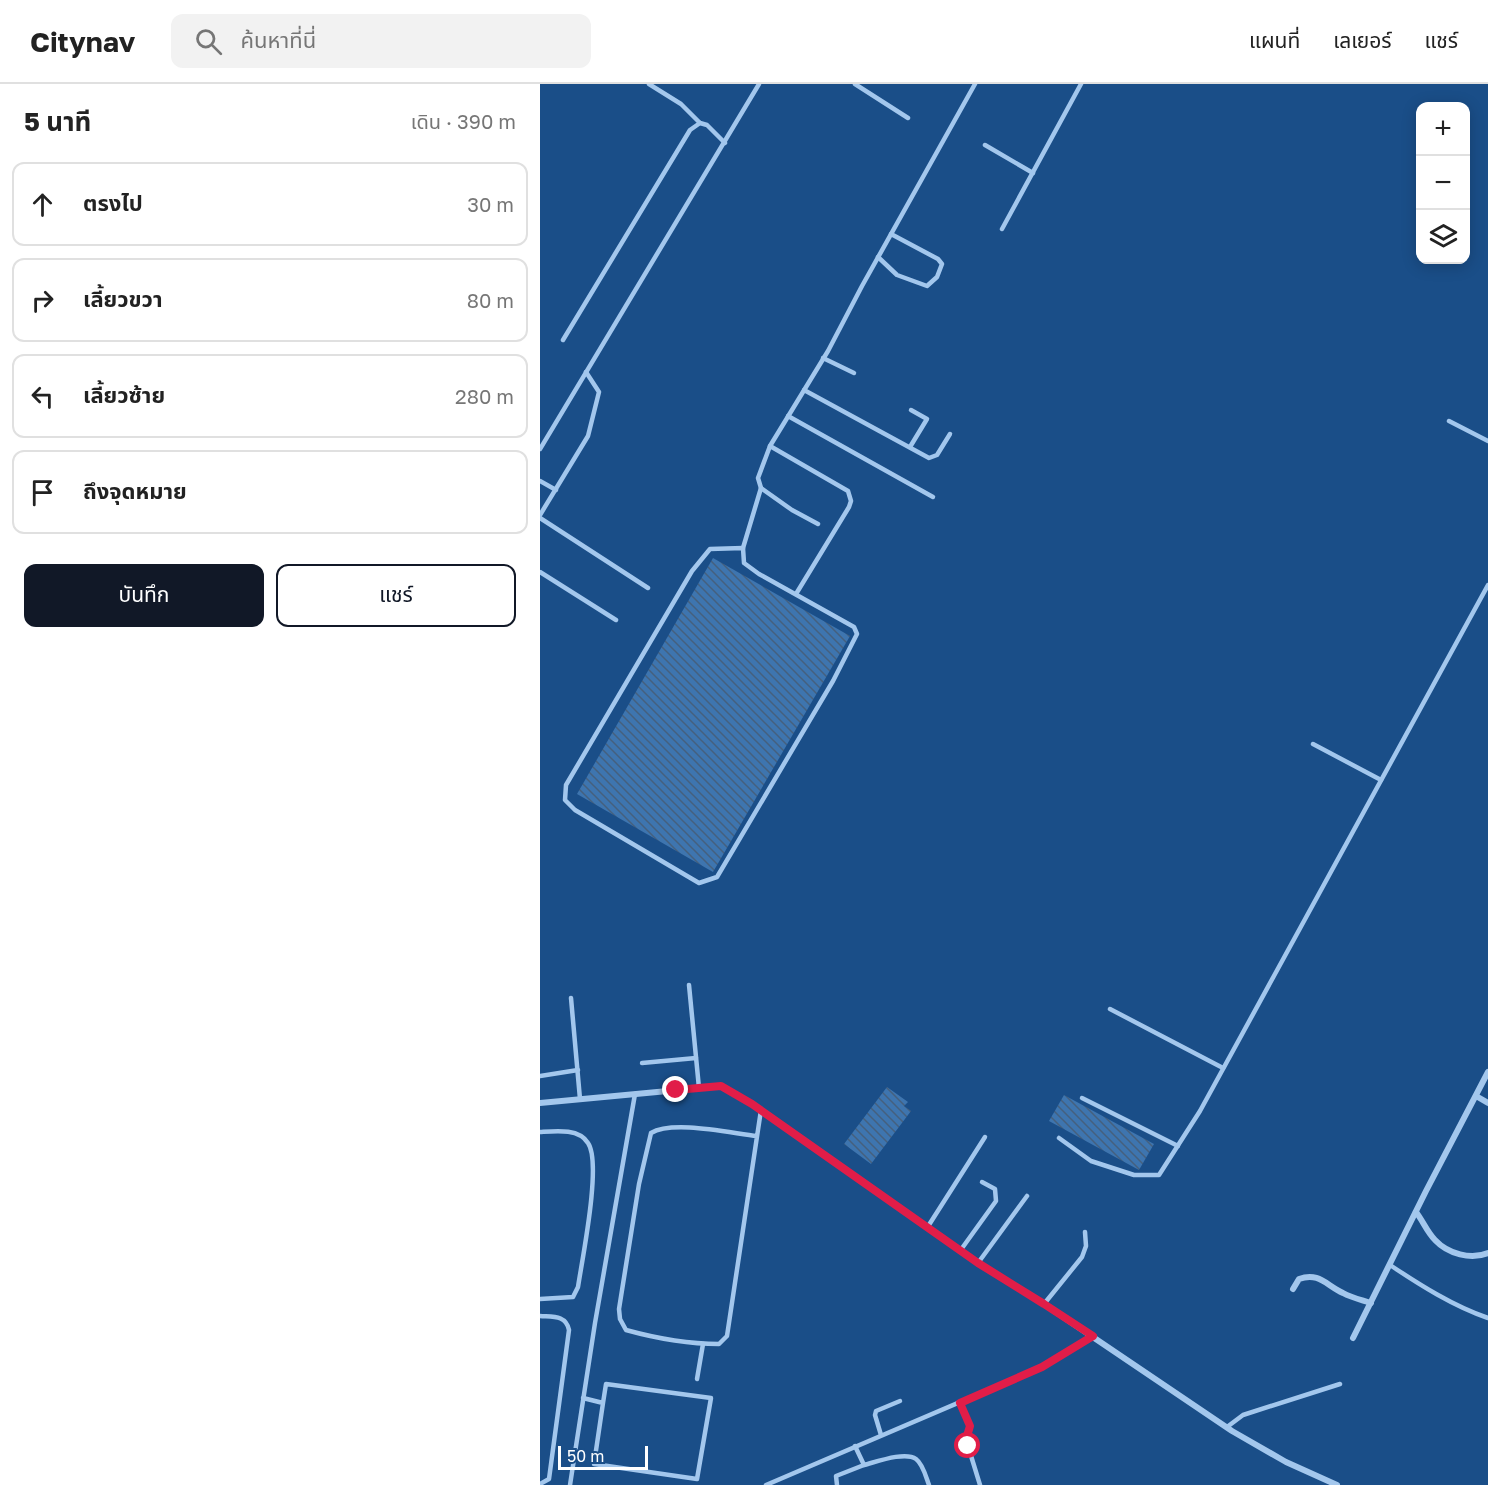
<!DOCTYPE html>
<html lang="th">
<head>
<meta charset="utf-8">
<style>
	:root { --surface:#fff; --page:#f2f2f2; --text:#222; --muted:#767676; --line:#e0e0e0; --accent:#111827 }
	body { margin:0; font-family:"Golos Text","Noto Sans Thai",sans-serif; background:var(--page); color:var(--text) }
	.controls { position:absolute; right:18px; top:18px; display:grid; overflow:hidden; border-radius:12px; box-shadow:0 3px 15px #0003 }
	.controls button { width:54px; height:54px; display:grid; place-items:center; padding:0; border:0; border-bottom:2px solid var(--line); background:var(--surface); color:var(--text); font:30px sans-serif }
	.scale { position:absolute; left:18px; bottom:15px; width:90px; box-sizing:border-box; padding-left:6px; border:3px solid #fff; border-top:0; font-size:16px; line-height:21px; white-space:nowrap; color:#fff; -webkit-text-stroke:4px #1a4e88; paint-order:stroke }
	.stop { position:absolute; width:18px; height:18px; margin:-14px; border:4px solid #e11d48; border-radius:50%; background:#fff }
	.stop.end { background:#e11d48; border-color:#fff; box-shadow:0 2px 6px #0008 }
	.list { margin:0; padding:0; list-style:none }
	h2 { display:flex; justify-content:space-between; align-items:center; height:78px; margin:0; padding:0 24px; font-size:26px }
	h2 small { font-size:20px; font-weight:400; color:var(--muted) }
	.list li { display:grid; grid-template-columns:39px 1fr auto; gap:18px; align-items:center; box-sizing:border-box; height:84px; margin:0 12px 12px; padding:0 12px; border:2px solid var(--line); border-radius:12px }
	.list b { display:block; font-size:22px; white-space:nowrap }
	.list em { font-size:20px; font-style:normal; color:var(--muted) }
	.actions { display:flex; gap:12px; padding:18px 24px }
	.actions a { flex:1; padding:14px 0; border:2px solid var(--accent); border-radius:12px; text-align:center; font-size:21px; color:var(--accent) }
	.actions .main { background:var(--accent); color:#fff }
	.icon { flex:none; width:33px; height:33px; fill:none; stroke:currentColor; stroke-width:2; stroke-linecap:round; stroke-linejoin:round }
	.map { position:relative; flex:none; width:948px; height:1401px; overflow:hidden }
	header { display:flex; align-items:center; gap:36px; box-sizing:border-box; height:84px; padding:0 30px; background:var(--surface); border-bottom:2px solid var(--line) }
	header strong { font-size:28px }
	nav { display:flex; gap:33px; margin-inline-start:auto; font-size:21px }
	.search { width:420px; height:54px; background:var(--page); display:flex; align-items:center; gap:15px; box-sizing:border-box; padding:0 21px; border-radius:12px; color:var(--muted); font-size:22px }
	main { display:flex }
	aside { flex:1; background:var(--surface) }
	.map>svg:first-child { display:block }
	.building { fill:url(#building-back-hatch) }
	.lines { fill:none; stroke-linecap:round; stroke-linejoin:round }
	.service { stroke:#a3c7ed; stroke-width:4.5 }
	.minor { stroke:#a3c7ed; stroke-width:6 }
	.route { stroke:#e11d48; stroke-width:8 }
</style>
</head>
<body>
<header>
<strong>Citynav</strong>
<div class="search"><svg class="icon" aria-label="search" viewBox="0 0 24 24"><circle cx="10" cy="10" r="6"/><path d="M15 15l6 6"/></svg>ค้นหาที่นี่</div>
<nav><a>แผนที่</a><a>เลเยอร์</a><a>แชร์</a></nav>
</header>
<main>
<aside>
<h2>5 นาที<small>เดิน · 390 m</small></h2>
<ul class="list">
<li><svg class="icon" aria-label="ahead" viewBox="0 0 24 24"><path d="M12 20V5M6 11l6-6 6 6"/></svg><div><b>ตรงไป</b></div><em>30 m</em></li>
<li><svg class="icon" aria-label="right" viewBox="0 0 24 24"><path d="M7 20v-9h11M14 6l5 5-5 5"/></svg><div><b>เลี้ยวขวา</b></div><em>80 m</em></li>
<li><svg class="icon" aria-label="left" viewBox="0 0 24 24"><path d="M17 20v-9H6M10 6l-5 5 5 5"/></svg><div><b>เลี้ยวซ้าย</b></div><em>280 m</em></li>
<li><svg class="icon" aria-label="arrive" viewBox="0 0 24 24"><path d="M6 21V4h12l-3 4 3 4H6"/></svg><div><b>ถึงจุดหมาย</b></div></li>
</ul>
<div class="actions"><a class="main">บันทึก</a><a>แชร์</a></div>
</aside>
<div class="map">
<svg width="948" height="1401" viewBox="0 0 948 1401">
	<defs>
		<pattern id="building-back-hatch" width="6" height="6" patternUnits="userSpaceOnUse" patternTransform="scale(1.5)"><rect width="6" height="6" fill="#3e75af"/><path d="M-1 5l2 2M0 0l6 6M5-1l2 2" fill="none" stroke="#45607e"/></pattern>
	</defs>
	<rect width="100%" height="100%" fill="#1a4e88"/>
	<g class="building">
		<polygon points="173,474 310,552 173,788 37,710"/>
		<polygon points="347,1003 368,1018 364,1022 371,1027 331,1080 304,1060"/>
		<polygon points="524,1011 614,1060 599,1086 509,1037"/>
	</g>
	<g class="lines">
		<g class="service">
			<polyline points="109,0 141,20 160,39"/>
			<polyline points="315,0 368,34"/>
			<polyline points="445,61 493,89"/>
			<polyline points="462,145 541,0"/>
			<polyline points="338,173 357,191 387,202 397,193 402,180 398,175 351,150"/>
			<polyline points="23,256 150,46 160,39 167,41 185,59"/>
			<polyline points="283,274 314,289"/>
			<polyline points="264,306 389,374 397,371 410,350"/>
			<polyline points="248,332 393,413"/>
			<polyline points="909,337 948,357"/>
			<polyline points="230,362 308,407 311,417 309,423 256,510"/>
			<polyline points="370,363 387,335 371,326"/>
			<polyline points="0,365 219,0"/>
			<polyline points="0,397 16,406"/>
			<polyline points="0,431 48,352 59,308 46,288"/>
			<polyline points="0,434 108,504"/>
			<polyline points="278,440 252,426 221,404 218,394 230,362 288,267 322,202 435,0"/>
			<polygon points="203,464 204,479 219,490 314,543 317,550 293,597 177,793 159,799 35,726 25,716 26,701 152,487 170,465"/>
			<polyline points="203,464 221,404"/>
			<polyline points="0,488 76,536"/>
			<polyline points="773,660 841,696"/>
			<polyline points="149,901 159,1004"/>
			<polyline points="31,914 40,1015"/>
			<polyline points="570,925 683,984"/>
			<polyline points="102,979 156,974"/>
			<polyline points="0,992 38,986"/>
			<polyline points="542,1014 638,1062"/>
			<path d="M0 1048C15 1047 39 1044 48 1059 62 1079 42 1176 38 1203L33 1213 0 1215"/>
			<path d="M217 1052C190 1049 133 1036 111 1049L99 1100 79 1225 80 1235 86 1246C115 1254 148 1260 179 1260L187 1252 221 1026"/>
			<polyline points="519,1054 551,1077 594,1091 619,1091 660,1027 948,501"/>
			<polyline points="387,1144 445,1053"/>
			<polyline points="420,1167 456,1117 455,1105 442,1098"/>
			<polyline points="438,1179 487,1112"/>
			<path d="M850 1181C880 1201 913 1222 948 1234"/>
			<polyline points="504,1220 542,1173 546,1162 545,1148"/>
			<path d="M0 1232C13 1233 26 1231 29 1246L9 1395 0 1400"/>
			<polyline points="157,1295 163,1260"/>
			<polyline points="43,1314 63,1319 54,1380 157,1395 171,1314 66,1300 63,1319"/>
			<polyline points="420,1319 430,1342 427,1352 428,1362 440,1401"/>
			<polyline points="687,1343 703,1331 800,1300"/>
			<polyline points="341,1351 335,1331 336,1327 360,1317"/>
			<path d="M315 1362 324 1381C336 1378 365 1367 376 1375 383 1380 386 1393 389 1401"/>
			<polyline points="30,1401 55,1239 95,1010"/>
			<polyline points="226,1401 502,1283 553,1253"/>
			<polyline points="297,1401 296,1392 324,1381"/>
		</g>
		<g class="minor">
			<polyline points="936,1012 948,1019"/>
			<polyline points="0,1019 181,1002 212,1020 438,1179 504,1220 692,1347 746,1378 797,1401"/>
			<path d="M876 1128C883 1137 887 1148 895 1156 908 1170 931 1176 948 1169"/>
			<path d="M753 1205 759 1195C779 1188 786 1201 803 1209 812 1214 822 1216 831 1219"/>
			<polyline points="813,1254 886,1107 948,988"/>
		</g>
	</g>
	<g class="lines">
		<polyline class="route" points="136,1006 181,1002 212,1020 438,1179 504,1220 553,1252 502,1283 420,1319 430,1342 427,1352 428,1362"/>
	</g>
</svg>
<div class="controls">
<button>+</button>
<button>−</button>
<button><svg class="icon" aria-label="layers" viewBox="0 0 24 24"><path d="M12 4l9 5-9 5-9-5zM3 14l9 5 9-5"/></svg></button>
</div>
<div class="scale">50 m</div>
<div class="stop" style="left:428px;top:1362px"></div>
<div class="stop end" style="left:136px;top:1006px"></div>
</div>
</main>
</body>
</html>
